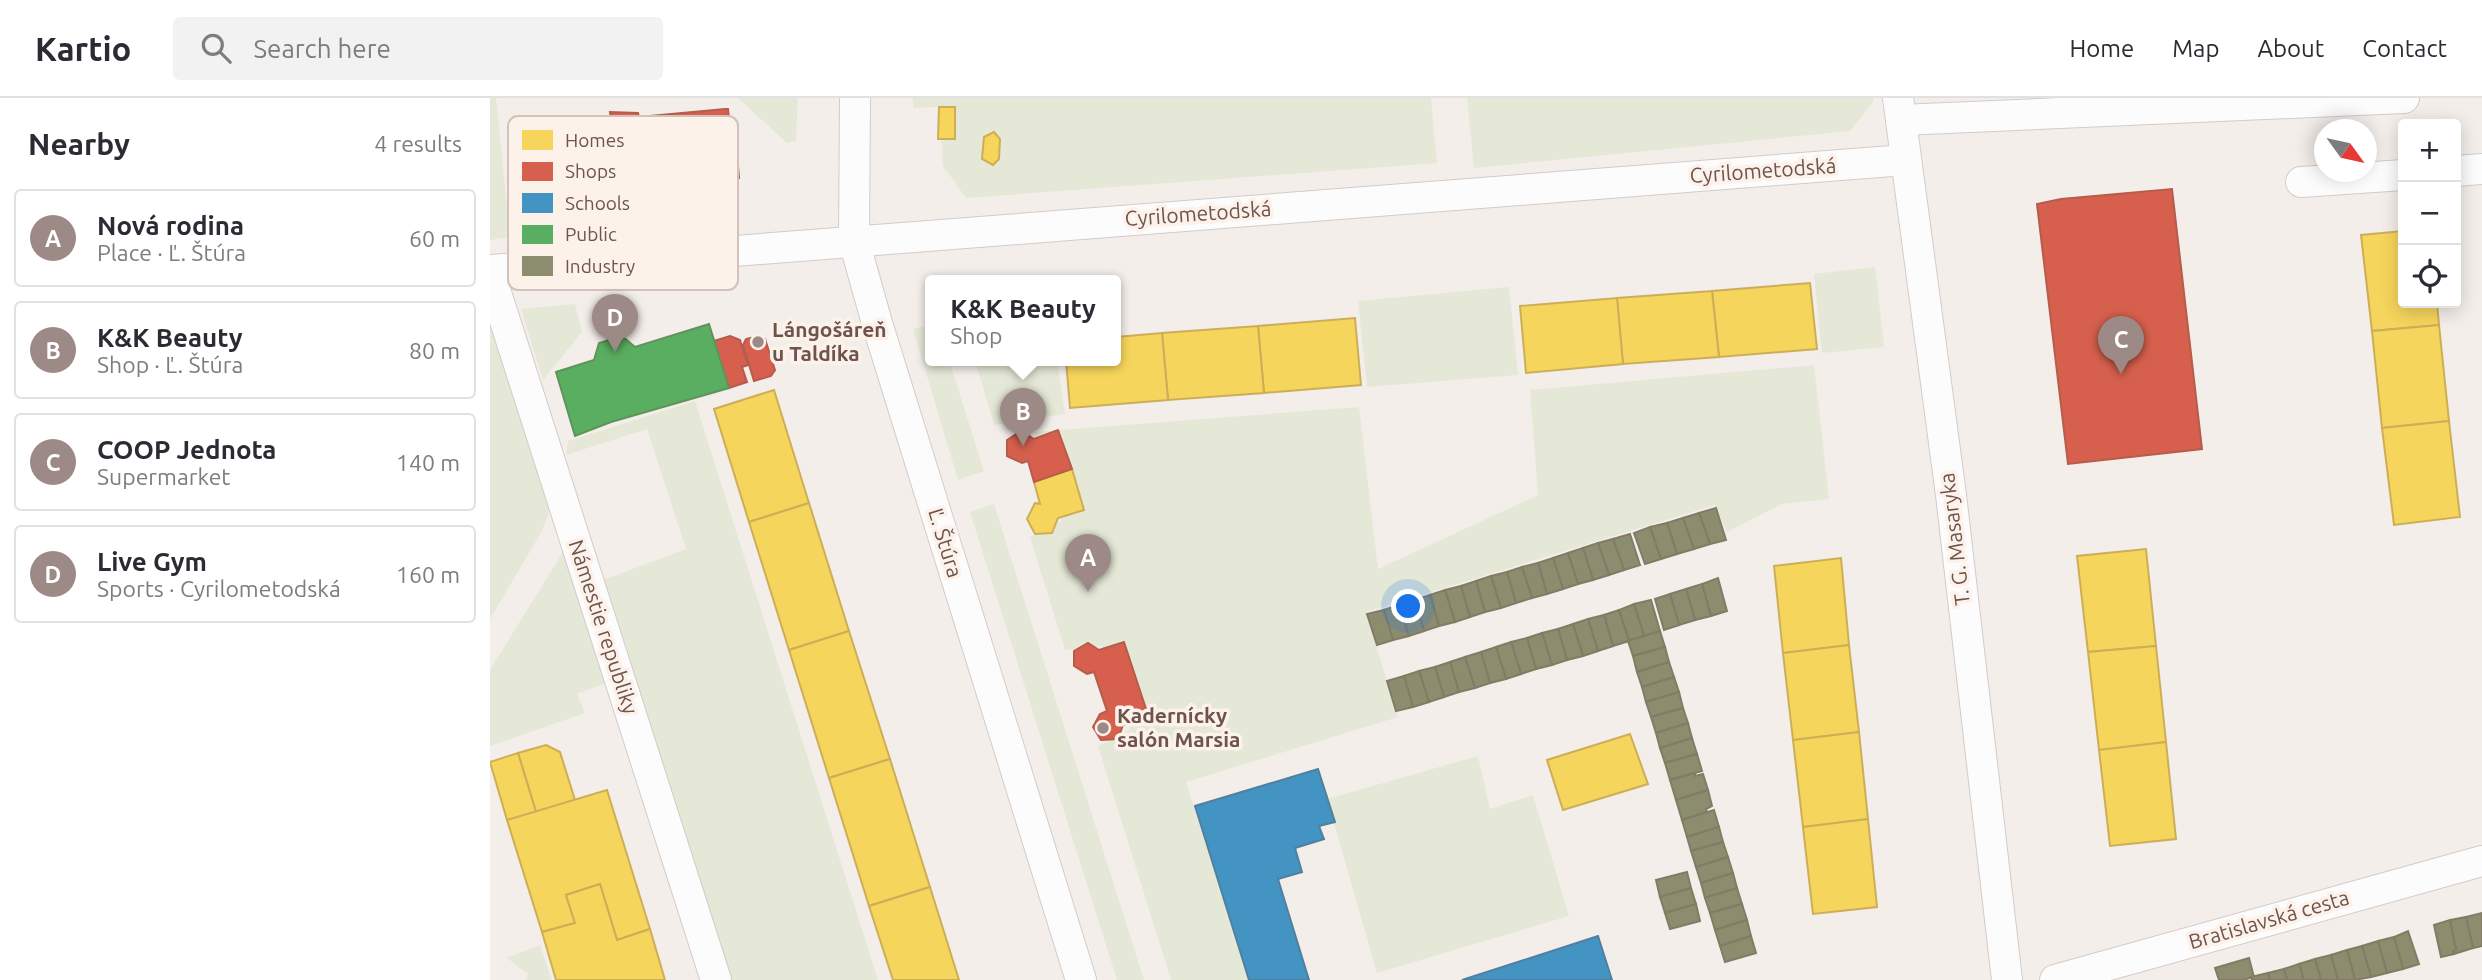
<!DOCTYPE html>
<html lang="en">
<head>
<meta charset="utf-8">
<style>
	:root { --surface:#fff; --page:#f2f2f3; --text:#2b2b33; --muted:#7c7c81; --line:#e1e1e2; --accent:#9d8985 }
	body { margin:0; font-family:Ubuntu,sans-serif; background:var(--page); color:var(--text) }
	.controls { position:absolute; right:21px; top:21px; display:grid; overflow:hidden; border-radius:7px; box-shadow:0 4px 18px #0003 }
	.controls button { width:63px; height:63px; display:grid; place-items:center; padding:0; border:0; border-bottom:2px solid var(--line); background:var(--surface); color:var(--text); font:35px sans-serif }
	.compass { position:absolute; left:1824px; top:21px; width:63px; height:63px; border-radius:50%; background:var(--surface); box-shadow:0 4px 18px #0003; rotate:123deg }
	.you { position:absolute; left:919px; top:509px; width:24px; height:24px; margin:-18px; border:5px solid #fff; border-radius:50%; background:#1a73e8; box-shadow:0 0 0 10px #1a73e833 }
	.badge { display:grid; place-items:center; width:46px; height:46px; border-radius:50%; background:var(--accent); color:#fff; font-size:23px; font-weight:700 }
	.pin { position:absolute; translate:-50% -58px; filter:drop-shadow(0 2px 4px #0008) }
	.pin::after { content:''; position:absolute; top:37px; width:24px; height:21px; background:inherit; clip-path:polygon(0 0,100% 0,50% 100%) }
	.popup { position:absolute; left:435px; top:177px; width:196px; height:91px; box-sizing:border-box; display:grid; place-content:center; border-radius:7px; background:var(--surface); filter:drop-shadow(0 2px 5px #0005); font-size:23px; white-space:nowrap; color:var(--muted) }
	.popup b { font-size:26px; color:var(--text) }
	.popup::after { content:''; position:absolute; left:50%; top:100%; margin-left:-14px; border:14px solid transparent; border-top-color:var(--surface) }
	.list { margin:0; padding:0; list-style:none }
	h2 { display:flex; justify-content:space-between; align-items:center; height:91px; margin:0; padding:0 28px; font-size:30px }
	h2 small { font-size:23px; font-weight:400; color:var(--muted) }
	.list li { display:grid; grid-template-columns:46px 1fr auto; gap:21px; align-items:center; box-sizing:border-box; height:98px; margin:0 14px 14px; padding:0 14px; border:2px solid var(--line); border-radius:7px }
	.list b { display:block; font-size:26px; white-space:nowrap }
	.list p { margin:0; font-size:23px; white-space:nowrap; color:var(--muted) }
	.list em { font-size:23px; font-style:normal; color:var(--muted) }
	.icon { flex:none; width:38px; height:38px; fill:none; stroke:currentColor; stroke-width:2; stroke-linecap:round; stroke-linejoin:round }
	.map { position:relative; flex:none; width:1992px; height:882px; overflow:hidden }
	header { display:flex; align-items:center; gap:42px; box-sizing:border-box; height:98px; padding:0 35px; background:var(--surface); border-bottom:2px solid var(--line) }
	header strong { font-size:33px }
	nav { display:flex; gap:38px; margin-inline-start:auto; font-size:24px }
	.search { width:490px; height:63px; background:var(--page); display:flex; align-items:center; gap:18px; box-sizing:border-box; padding:0 24px; border-radius:7px; color:var(--muted); font-size:26px }
	main { display:flex }
	aside { flex:1; background:var(--surface) }
	.map>svg:first-child { display:block }
	.green { fill:#e5e8d6 }
	.homes { fill:#f6d55c; stroke:#cdae58; stroke-width:2 }
	.shops { fill:#d6604d; stroke:#b75c4d; stroke-width:2 }
	.schools { fill:#4393c3; stroke:#5080a0; stroke-width:2 }
	.public { fill:#5aae61; stroke:#60935b; stroke-width:2 }
	.industry { fill:#8c8c6e; stroke:#837b64; stroke-width:2 }
	.lines { fill:none; stroke-linecap:round; stroke-linejoin:round }
	.minor-casing { stroke:#d3cbc8; stroke-width:32 }
	.minor { stroke:#fdfcfc; stroke-width:30 }
	.poi-dot { fill:#9d8985; stroke:#fcf2ea; stroke-width:2.5 }
	.labels { text-anchor:middle; stroke-width:7; stroke-linejoin:round; paint-order:stroke }
	.street-label { font-size:21px; fill:#6e534e; stroke:#fcf2ea }
	.poi-label { font-size:21px; font-weight:bold; fill:#6e534e; stroke:#fcf2ea; text-anchor:start }
	.key { fill:#fcf2ea; stroke:#d1c2bb; stroke-width:2 }
	.key-label { font-size:19px; fill:#6e534e }
</style>
</head>
<body>
<header>
<strong>Kartio</strong>
<div class="search"><svg class="icon" aria-label="search" viewBox="0 0 24 24"><circle cx="10" cy="10" r="6"/><path d="M15 15l6 6"/></svg>Search here</div>
<nav><a>Home</a><a>Map</a><a>About</a><a>Contact</a></nav>
</header>
<main>
<aside>
<h2>Nearby<small>4 results</small></h2>
<ul class="list">
<li><span class="badge">A</span><div><b>Nová rodina</b><p>Place · Ľ. Štúra</p></div><em>60 m</em></li>
<li><span class="badge">B</span><div><b>K&amp;K Beauty</b><p>Shop · Ľ. Štúra</p></div><em>80 m</em></li>
<li><span class="badge">C</span><div><b>COOP Jednota</b><p>Supermarket</p></div><em>140 m</em></li>
<li><span class="badge">D</span><div><b>Live Gym</b><p>Sports · Cyrilometodská</p></div><em>160 m</em></li>
</ul>
</aside>
<div class="map">
<svg width="1992" height="882" viewBox="0 0 1992 882">
	<rect width="100%" height="100%" fill="#f4eeea"/>
	<g class="green">
		<polygon points="0,0 6,0 20,139 0,142"/>
		<polygon points="248,0 308,0 306,43 297,45"/>
		<polygon points="423,0 941,0 947,65 476,100 453,68 449,9 423,10"/>
		<polygon points="977,0 1383,0 1383,4 1360,33 984,70"/>
		<polygon points="1385,169 1394,249 1332,255 1324,176"/>
		<polygon points="1019,189 1028,277 877,289 868,203"/>
		<polygon points="85,206 92,234 53,282 31,211"/>
		<polygon points="0,221 62,406 52,433 0,521"/>
		<polygon points="440,227 440,262 459,262 494,373 468,382 423,231"/>
		<polygon points="485,262 567,262 575,316 504,327"/>
		<polygon points="1324,267 1339,401 1292,406 1237,434 1225,407 876,514 908,619 696,684 759,882 681,882 608,648 640,632 612,548 575,552 540,439 571,423 544,334 869,309 888,471 1048,397 1040,292"/>
		<polygon points="205,303 388,882 241,882 113,482 196,451 157,331 76,357 78,343"/>
		<polygon points="504,406 654,882 627,882 480,414"/>
		<polygon points="76,449 121,583 87,596 95,615 0,648 0,572"/>
		<polygon points="988,658 1000,711 1043,697 1079,818 887,875 837,701"/>
		<polygon points="50,847 62,882 35,882 38,876 17,860"/>
	</g>
	<g class="homes">
		<polygon points="449,9 465,9 465,41 448,41"/>
		<polygon points="114,22 120,96 101,98 102,109 84,110 83,100 54,102 54,94 25,96 20,30"/>
		<polygon points="504,34 510,41 509,61 503,67 492,61 494,39"/>
		<polygon points="1913,133 1913,205 1947,205 1949,227 1882,233 1871,137"/>
		<polygon points="1320,185 1327,251 1229,259 1222,193"/>
		<polygon points="1222,193 1229,259 1133,266 1127,200"/>
		<polygon points="1127,200 1133,266 1036,275 1030,208"/>
		<polygon points="865,220 871,287 774,295 768,228"/>
		<polygon points="1949,227 1959,323 1892,330 1882,233"/>
		<polygon points="768,228 774,295 678,302 672,235"/>
		<polygon points="672,235 678,302 580,310 576,262 626,262 626,239"/>
		<polygon points="284,292 319,405 259,424 224,311"/>
		<polygon points="1959,323 1970,419 1904,427 1892,330"/>
		<polygon points="582,371 594,412 568,420 562,435 545,436 537,421 545,405 550,406 544,384"/>
		<polygon points="319,405 359,533 299,552 259,424"/>
		<polygon points="1656,451 1666,548 1598,554 1587,458"/>
		<polygon points="1351,460 1359,547 1293,555 1284,468"/>
		<polygon points="359,533 400,661 339,680 299,552"/>
		<polygon points="1359,547 1369,634 1303,642 1293,555"/>
		<polygon points="1666,548 1676,644 1609,652 1598,554"/>
		<polygon points="1369,634 1378,721 1313,729 1303,642"/>
		<polygon points="1140,636 1158,686 1073,712 1057,662"/>
		<polygon points="1676,644 1686,741 1620,748 1609,652"/>
		<polygon points="56,647 70,654 85,702 46,714 28,655"/>
		<polygon points="28,655 46,714 17,722 0,664"/>
		<polygon points="400,661 440,789 379,808 339,680"/>
		<polygon points="117,692 160,831 127,842 110,786 76,797 85,825 52,834 17,722"/>
		<polygon points="1378,721 1387,809 1323,816 1313,729"/>
		<polygon points="110,786 127,842 160,831 175,882 66,882 52,834 85,825 76,797"/>
		<polygon points="440,789 469,882 403,882 379,808"/>
	</g>
	<g class="shops">
		<polygon points="235,11 238,11 240,31 245,31 249,80 215,82 215,80 119,88 114,22 121,21 120,14 148,15 149,19"/>
		<polygon points="1682,91 1712,351 1578,366 1547,106 1571,101"/>
		<polygon points="240,238 250,242 258,267 252,269 257,284 239,290 224,243"/>
		<polygon points="269,238 275,241 285,272 281,278 264,283 253,247 256,241"/>
		<polygon points="568,332 582,371 544,384 538,363 532,365 517,358 517,342 531,333 544,341"/>
		<polygon points="634,544 659,620 633,627 628,641 611,642 603,629 610,616 617,613 604,574 597,576 584,568 584,553 598,545 609,552"/>
	</g>
	<g class="schools">
		<polygon points="828,671 845,724 829,728 834,741 805,750 812,774 788,781 819,882 759,882 705,708"/>
		<polygon points="1108,838 1122,882 972,882"/>
	</g>
	<polygon class="public" points="219,226 239,290 121,324 85,338 66,274 104,262 109,245 132,238 145,249"/>
	<g class="industry">
		<polygon points="1226,410 1236,442 1220,446 1209,415"/>
		<polygon points="1209,415 1220,446 1204,451 1193,420"/>
		<polygon points="1193,420 1204,451 1187,456 1177,425"/>
		<polygon points="1177,425 1187,456 1171,461 1160,429"/>
		<polygon points="1160,429 1171,461 1155,466 1144,435"/>
		<polygon points="1140,436 1150,467 1134,472 1123,441"/>
		<polygon points="1123,441 1134,472 1119,477 1108,445"/>
		<polygon points="1108,445 1119,477 1103,482 1093,450"/>
		<polygon points="1093,450 1103,482 1088,486 1078,455"/>
		<polygon points="1078,455 1088,486 1073,491 1063,460"/>
		<polygon points="1063,460 1073,491 1057,496 1048,465"/>
		<polygon points="1048,465 1057,496 1042,500 1032,469"/>
		<polygon points="1032,469 1042,500 1026,505 1017,474"/>
		<polygon points="1017,474 1026,505 1011,510 1001,478"/>
		<polygon points="1001,478 1011,510 995,514 986,483"/>
		<polygon points="1228,480 1237,513 1221,518 1212,486"/>
		<polygon points="986,483 995,514 980,519 971,488"/>
		<polygon points="1212,486 1221,518 1205,522 1196,491"/>
		<polygon points="971,488 980,519 965,524 955,492"/>
		<polygon points="1196,491 1205,522 1189,527 1180,496"/>
		<polygon points="955,492 965,524 949,528 940,497"/>
		<polygon points="1180,496 1189,527 1174,532 1165,501"/>
		<polygon points="940,497 949,528 934,533 925,502"/>
		<polygon points="925,502 934,533 919,538 909,507"/>
		<polygon points="1161,502 1170,533 1154,538 1144,506"/>
		<polygon points="1144,506 1154,538 1139,543 1129,512"/>
		<polygon points="909,507 919,538 903,542 894,512"/>
		<polygon points="894,512 903,542 887,547 877,516"/>
		<polygon points="1129,512 1139,543 1123,548 1114,517"/>
		<polygon points="1114,517 1123,548 1108,553 1098,521"/>
		<polygon points="1098,521 1108,553 1093,558 1083,526"/>
		<polygon points="1083,526 1093,558 1077,562 1068,531"/>
		<polygon points="1068,531 1077,562 1062,567 1052,535"/>
		<polygon points="1170,533 1175,549 1143,558 1138,543"/>
		<polygon points="1052,535 1062,567 1046,571 1037,540"/>
		<polygon points="1037,540 1046,571 1031,576 1021,544"/>
		<polygon points="1021,544 1031,576 1016,581 1006,549"/>
		<polygon points="1006,549 1016,581 1000,585 991,554"/>
		<polygon points="1175,549 1179,564 1147,574 1143,558"/>
		<polygon points="991,554 1000,585 985,590 975,559"/>
		<polygon points="975,559 985,590 969,594 960,564"/>
		<polygon points="960,564 969,594 954,599 945,569"/>
		<polygon points="1179,564 1184,579 1152,589 1147,574"/>
		<polygon points="945,569 954,599 939,604 929,573"/>
		<polygon points="929,573 939,604 923,609 914,578"/>
		<polygon points="914,578 923,609 906,613 897,583"/>
		<polygon points="1184,579 1189,594 1156,604 1152,589"/>
		<polygon points="1189,594 1193,610 1161,619 1156,604"/>
		<polygon points="1193,610 1198,625 1166,635 1161,619"/>
		<polygon points="1198,625 1202,640 1170,650 1166,635"/>
		<polygon points="1202,640 1207,656 1175,665 1170,650"/>
		<polygon points="1207,656 1212,673 1180,682 1175,665"/>
		<polygon points="1205,675 1205,678 1213,676 1218,692 1186,702 1180,682"/>
		<polygon points="1218,692 1222,708 1216,711 1217,714 1192,722 1186,702"/>
		<polygon points="1224,712 1229,729 1197,739 1192,722"/>
		<polygon points="1229,729 1233,744 1201,753 1197,739"/>
		<polygon points="1233,744 1238,759 1206,769 1201,753"/>
		<polygon points="1238,759 1243,775 1211,785 1206,769"/>
		<polygon points="1197,774 1201,790 1170,799 1166,782"/>
		<polygon points="1243,775 1247,790 1215,800 1211,785"/>
		<polygon points="1201,790 1206,806 1175,815 1170,799"/>
		<polygon points="1247,790 1252,806 1220,815 1215,800"/>
		<polygon points="1206,806 1210,823 1180,831 1175,815"/>
		<polygon points="1252,806 1257,822 1225,832 1220,815"/>
		<polygon points="1992,815 1992,848 1983,850 1976,819"/>
		<polygon points="1976,819 1983,850 1964,856 1963,853 1966,852 1960,822"/>
		<polygon points="1257,822 1261,838 1230,848 1225,832"/>
		<polygon points="1960,822 1966,852 1963,853 1964,856 1951,859 1944,827"/>
		<polygon points="1918,833 1929,866 1913,871 1904,839"/>
		<polygon points="1261,838 1266,855 1235,864 1230,848"/>
		<polygon points="1904,839 1913,871 1897,875 1888,843"/>
		<polygon points="1888,843 1897,875 1881,879 1872,848"/>
		<polygon points="1872,848 1881,879 1865,882 1857,852"/>
		<polygon points="1857,852 1865,882 1848,882 1841,857"/>
		<polygon points="1841,857 1848,882 1831,882 1825,861"/>
		<polygon points="1759,860 1764,879 1753,882 1729,882 1725,870"/>
		<polygon points="1825,861 1831,882 1814,882 1809,866"/>
		<polygon points="1809,866 1814,882 1797,882 1794,871"/>
		<polygon points="1794,871 1797,882 1780,882 1778,875"/>
		<polygon points="1778,875 1780,882 1762,882 1761,879"/>
	</g>
	<g class="lines">
		<g class="minor-casing">
			<g id="minor">
				<polyline points="365,0 364,143 387,225 591,882"/>
				<polyline points="1408,0 1461,397 1517,882"/>
				<polyline points="1411,22 1914,0"/>
				<polyline points="1966,73 1992,71"/>
				<polyline points="1811,84 1913,77"/>
				<polyline points="0,172 1415,62"/>
				<polyline points="0,176 226,882"/>
				<polyline points="1565,882 1992,763"/>
			</g>
		</g>
		<use href="#minor" class="minor"/>
	</g>
	<g class="poi-dot">
		<circle cx="268" cy="244" r="7"/>
		<circle cx="613" cy="630" r="7"/>
	</g>
	<g class="labels">
		<g class="street-label">
			<text transform="translate(1273 73) rotate(-4)" y="7">Cyrilometodská</text>
			<text transform="translate(708 116) rotate(-4)" y="7">Cyrilometodská</text>
			<text transform="translate(1465 441) rotate(-97)" y="7">T. G. Masaryka</text>
			<text transform="translate(455 445) rotate(73)" y="7">Ľ. Štúra</text>
			<text transform="translate(113 529) rotate(72)" y="7">Námestie republiky</text>
			<text transform="translate(1779 822) rotate(-16)" y="7">Bratislavská cesta</text>
		</g>
		<g class="poi-label">
			<text x="282" y="239">Lángošáreň<tspan x="282" dy="24">u Taldíka</tspan></text>
			<text x="627" y="625">Kadernícky<tspan x="627" dy="24">salón Marsia</tspan></text>
		</g>
	</g>
	<rect x="18" y="18" width="230" height="174" rx="10" class="key"/>
	<rect x="32" y="32" width="31" height="20" fill="#f6d55c"/>
	<rect x="32" y="64" width="31" height="19" fill="#d6604d"/>
	<rect x="32" y="95" width="31" height="20" fill="#4393c3"/>
	<rect x="32" y="127" width="31" height="19" fill="#5aae61"/>
	<rect x="32" y="158" width="31" height="20" fill="#8c8c6e"/>
	<g class="key-label">
		<text x="75" y="49">Homes</text>
		<text x="75" y="80">Shops</text>
		<text x="75" y="112">Schools</text>
		<text x="75" y="143">Public</text>
		<text x="75" y="175">Industry</text>
	</g>
</svg>
<div class="controls">
<button>+</button>
<button>−</button>
<button><svg class="icon" aria-label="locate" viewBox="0 0 24 24"><circle cx="12" cy="12" r="6"/><path d="M12 2v4M12 18v4M2 12h4M18 12h4"/></svg></button>
</div>
<svg class="compass" viewBox="-18 -18 36 36"><path d="M0-13l5 13h-10z" fill="#e53935"/><path d="M0 13l5-13h-10z" fill="#7c7c81"/></svg>
<div class="you"></div>
<div class="pin badge" style="left:598px;top:494px">A</div>
<div class="pin badge" style="left:533px;top:348px">B</div>
<div class="popup"><b>K&amp;K Beauty</b>Shop</div>
<div class="pin badge" style="left:1631px;top:276px">C</div>
<div class="pin badge" style="left:125px;top:254px">D</div>
</div>
</main>
</body>
</html>
